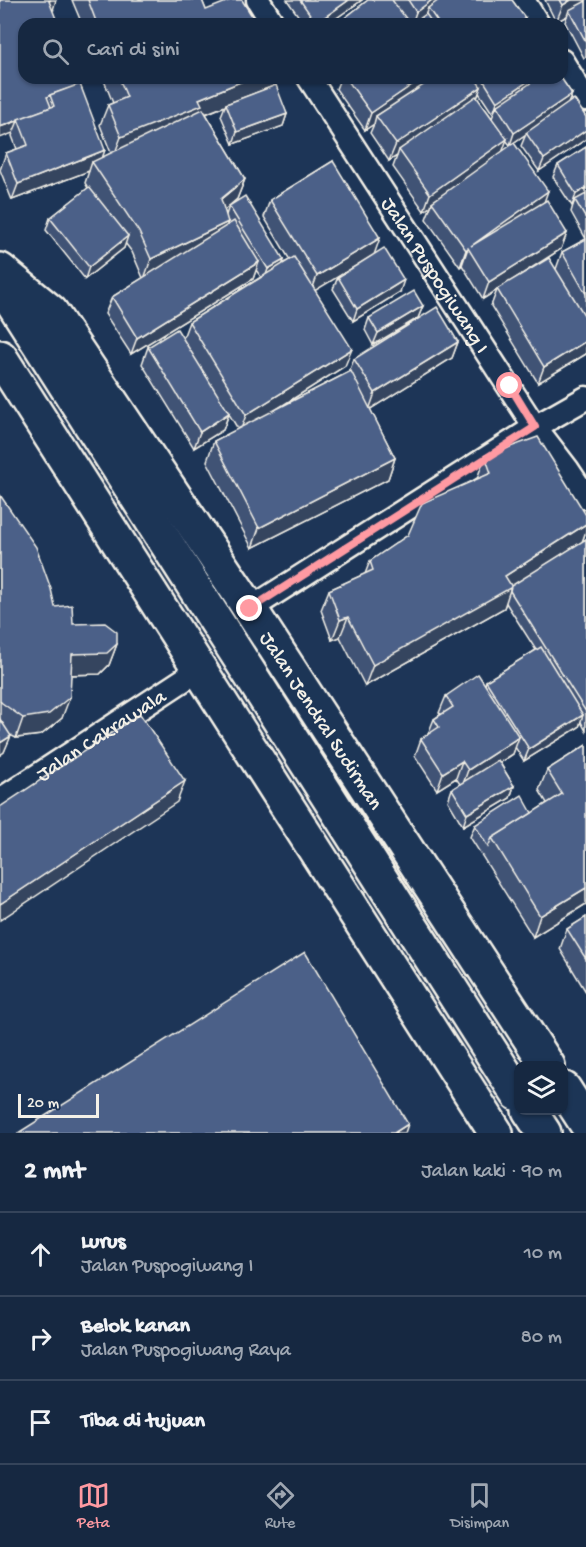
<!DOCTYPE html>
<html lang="id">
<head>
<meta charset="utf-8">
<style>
	:root { --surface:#162841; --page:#23344c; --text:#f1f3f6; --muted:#9ea6b1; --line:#35445a; --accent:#ff9aa2 }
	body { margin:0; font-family:"Gochi Hand",sans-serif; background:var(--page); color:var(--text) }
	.controls { position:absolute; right:18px; bottom:18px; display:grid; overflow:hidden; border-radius:12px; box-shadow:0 2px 4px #0004 }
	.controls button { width:54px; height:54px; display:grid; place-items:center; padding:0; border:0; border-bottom:2px solid var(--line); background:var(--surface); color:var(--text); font:30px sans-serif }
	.scale { position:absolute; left:18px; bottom:15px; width:81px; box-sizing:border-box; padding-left:6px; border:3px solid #f4f1e8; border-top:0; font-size:16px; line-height:21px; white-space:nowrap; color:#f4f1e8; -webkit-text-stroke:4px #1d3557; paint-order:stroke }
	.stop { position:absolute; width:18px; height:18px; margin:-14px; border:4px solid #ff9aa2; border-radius:50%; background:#fff }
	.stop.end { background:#ff9aa2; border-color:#fff; box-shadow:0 2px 6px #0008 }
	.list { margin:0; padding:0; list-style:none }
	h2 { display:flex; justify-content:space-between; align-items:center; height:78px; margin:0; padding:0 24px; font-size:26px }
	h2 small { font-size:20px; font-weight:400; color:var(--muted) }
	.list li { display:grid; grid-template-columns:39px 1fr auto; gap:18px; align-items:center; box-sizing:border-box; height:84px; padding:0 24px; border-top:2px solid var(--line) }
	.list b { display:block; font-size:22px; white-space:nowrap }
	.list p { margin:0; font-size:20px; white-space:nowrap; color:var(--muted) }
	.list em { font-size:20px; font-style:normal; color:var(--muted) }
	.icon { flex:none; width:33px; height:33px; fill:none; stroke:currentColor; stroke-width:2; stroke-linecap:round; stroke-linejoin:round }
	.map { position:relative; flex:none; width:586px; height:1133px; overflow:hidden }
	.search { position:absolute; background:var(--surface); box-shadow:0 2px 4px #0004; left:18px; right:18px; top:18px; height:66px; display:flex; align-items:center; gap:15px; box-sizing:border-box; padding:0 21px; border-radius:18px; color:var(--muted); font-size:22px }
	.sheet { height:330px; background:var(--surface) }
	nav { display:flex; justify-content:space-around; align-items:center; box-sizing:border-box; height:84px; border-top:2px solid var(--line); background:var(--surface); font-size:16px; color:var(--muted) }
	nav a { display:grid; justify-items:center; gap:3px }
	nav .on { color:var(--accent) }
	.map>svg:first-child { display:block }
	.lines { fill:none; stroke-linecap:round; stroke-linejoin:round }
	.minor-casing { stroke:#f4f1e8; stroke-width:27 }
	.trunk-casing { stroke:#f4f1e8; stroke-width:38 }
	.minor { stroke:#1d3557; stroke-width:22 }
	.trunk { stroke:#1d3557; stroke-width:33 }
	.wall { fill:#415375; stroke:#f4f1e8; stroke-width:1.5; fill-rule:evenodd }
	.shaded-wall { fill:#35445f; stroke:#f4f1e8; stroke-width:1.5 }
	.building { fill:#4c6188; stroke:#f4f1e8; stroke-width:1.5 }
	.route { stroke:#ff9aa2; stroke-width:8 }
	.labels { text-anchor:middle; stroke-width:5; stroke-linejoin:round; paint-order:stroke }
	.street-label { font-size:21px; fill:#f4f1e8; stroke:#1d3557 }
</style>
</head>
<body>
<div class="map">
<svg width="586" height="1133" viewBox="0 0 586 1133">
	<rect width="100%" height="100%" fill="#1d3557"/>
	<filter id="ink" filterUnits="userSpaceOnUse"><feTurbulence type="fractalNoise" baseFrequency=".0167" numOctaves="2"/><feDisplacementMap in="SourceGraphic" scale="12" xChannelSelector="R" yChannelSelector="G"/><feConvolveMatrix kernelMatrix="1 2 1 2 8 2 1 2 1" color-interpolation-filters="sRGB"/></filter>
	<g filter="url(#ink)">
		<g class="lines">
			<g class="minor-casing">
				<g id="minor">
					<polyline points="258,0 273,24"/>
					<polyline points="523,0 538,24"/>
					<polyline points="562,61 586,100"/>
					<path id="s1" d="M309 78 535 427 568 470 586 497"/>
					<polyline points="250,609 535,427 586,398"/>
					<path id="s2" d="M0 800 200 669"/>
				</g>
			</g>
			<g class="trunk-casing">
				<g id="trunk">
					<path id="s3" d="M0 270 51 312 250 609 548 1066"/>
					<polyline points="1,284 518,1094"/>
					<polyline points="0,357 496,1133"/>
					<polyline points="564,1089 586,1123"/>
					<polyline points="529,1110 544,1133"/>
				</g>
			</g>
			<use href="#minor" class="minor"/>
			<use href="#trunk" class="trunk"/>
		</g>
		<g class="wall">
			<path d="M0 0 53 10 24 24V78H73L102 158 111 153 100 125 108 105 113 103 103 78H277L274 86 287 114 283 126 233 144 221 116 225 106 206 114 245 179 237 199 230 205 284 260 282 264 290 260 264 217 270 200 333 161 315 291 345 366 277 409 349 372 354 359 458 342 452 358 370 409 395 458 388 479 252 548 207 461 214 441 238 429 229 414 223 430 194 448 142 364 148 347 183 338 189 322 261 277 256 270 253 279 131 354 105 314 112 297 143 278 132 252 125 243 124 248 85 279 46 230 50 218 88 188 85 183 89 171 12 200 0 170 6 153 17 149 12 136 13 133ZM229 206 226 215 224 210Z"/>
			<polygon points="72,0 202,0 206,10 257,24 82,24"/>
			<polygon points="287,0 362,0 328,24 304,24"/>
			<polygon points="368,0 512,0 525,18 523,24 337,24"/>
			<polygon points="545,0 586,0 586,57 584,58 565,22 567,16 556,22"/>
			<path d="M339 78H561L572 94 568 103 586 117V139L539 171 521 146 526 134 510 145 506 140 502 152 544 202 567 233 561 249 527 271 556 269 562 252 586 239 571 212 573 205 572 206 553 177 558 165 586 147V354L538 383 491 306 497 290 483 299 462 265 460 267 426 219 431 206 424 211 393 167 397 156 389 161 370 133 374 124 365 130 336 89 340 79ZM479 93 493 114 494 113 492 118 477 98Z"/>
			<polygon points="338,277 400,292 353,321 333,289"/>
			<polygon points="423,306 418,318 373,345 365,330 369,318"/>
			<polygon points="485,456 586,515 586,531 582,542 586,539 586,731 581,722 579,727 524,761 515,747 513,754 500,763 514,786 510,798 463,826 448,801 452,789 460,784 456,778 437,790 415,756 421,739 428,734 434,719 441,714 439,713 446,696 485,685 486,681 536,650 506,603 504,608 365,686 340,637 332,640 321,610 329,590 365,574 370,561 408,535 478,478 478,476"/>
			<polygon points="0,495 55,607 73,624 117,644 109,665 100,674 71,675 62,718 41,735 16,738 10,735 4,752 0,755"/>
			<polygon points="586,745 586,904 533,937 470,837 475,825 532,813 547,803 539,790 547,770"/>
			<polygon points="586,917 586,992 560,949 567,929"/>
		</g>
		<g class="shaded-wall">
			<polygon points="51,0 56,0 53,10 45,13 49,1"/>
			<polygon points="349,0 362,0 328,24 316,24"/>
			<polygon points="432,0 448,0 428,8 424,18 412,24 416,12"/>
			<polygon points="571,0 586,0 586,5 569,10 567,16 556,22 563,5"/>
			<polygon points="525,18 523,24 518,24"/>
			<polygon points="250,78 277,78 274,86 226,104 225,106 197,117 113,158 121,137 199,99"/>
			<polygon points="422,78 441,78 376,116 374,124 365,130 371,113"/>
			<polygon points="533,78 546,78 497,106 493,114 497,102"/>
			<polygon points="481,87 475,104 399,150 397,156 389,161 396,144"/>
			<polygon points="572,94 567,106 510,145 514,133"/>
			<polygon points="287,114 283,126 233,144 237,132"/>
			<polygon points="18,121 13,133 0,138 0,127"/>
			<polygon points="586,130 586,139 539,171 544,159"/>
			<polygon points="507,139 501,156 432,202 431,206 424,211 430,194"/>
			<polygon points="105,150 99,167 92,162 89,171 12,200 18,184"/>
			<polygon points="245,179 237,199 213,220 221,199"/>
			<polygon points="586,188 586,197 575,200 573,205 572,206 576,194"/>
			<polygon points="548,191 542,208 471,246"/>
			<polygon points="228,222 220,243 144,279 151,259"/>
			<polygon points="567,233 561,249 483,299 489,282"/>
			<polygon points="128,236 124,248 85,279 89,267"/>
			<polygon points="380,238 374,255 311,293 317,276"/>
			<polygon points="468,248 462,265 460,267 466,250"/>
			<polygon points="284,260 280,272 264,281 268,269"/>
			<polygon points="259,262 253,279 131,354 137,338"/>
			<polygon points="404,280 400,292 353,321 357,309"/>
			<polygon points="423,306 418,318 373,345 378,333"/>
			<polygon points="586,341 586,354 538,383 544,367"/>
			<polygon points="458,342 452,358 369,410 375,393"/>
			<polygon points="352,349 345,366 240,432 246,415"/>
			<polygon points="229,413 223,430 194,448 200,432"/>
			<polygon points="395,458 388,479 252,548 259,528"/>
			<polygon points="586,524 586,531 582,542 511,587 504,608 365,686 373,665 505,576"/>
			<polygon points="348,617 340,637 332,640 340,620"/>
			<polygon points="117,644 109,665 100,674 64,675 72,654"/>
			<polygon points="70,697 62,718 41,735 16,738 23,718"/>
			<polygon points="583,715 579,727 524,761 529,749"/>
			<polygon points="11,736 4,752 0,755 0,743"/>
			<polygon points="519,737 513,754 462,787 468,770"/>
			<polygon points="462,761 456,778 437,790 443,773"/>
			<polygon points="185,781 177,802 0,920 0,904"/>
			<polygon points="514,786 510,798 463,826 467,814"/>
			<polygon points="586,888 586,904 533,937 540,916"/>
			<polygon points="408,1124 405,1133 394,1133"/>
		</g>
		<g class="building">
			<polygon points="0,0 51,0 49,1 58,24 24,24 24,78 73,78 76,86 50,95 50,96 47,97 51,107 0,127"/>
			<polygon points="88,0 202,0 206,10 231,0 242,0 257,24 97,24"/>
			<polygon points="300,0 349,0 316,23"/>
			<polygon points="368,0 392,0 408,21 404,24 337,24"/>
			<polygon points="408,0 432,0 416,12"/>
			<polygon points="439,0 512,0 525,18 518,24 439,24 428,8"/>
			<polygon points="560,0 571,0 563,5"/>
			<polygon points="586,1 586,42 569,10"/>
			<polygon points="426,14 433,24 412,24"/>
			<polygon points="119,78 250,78 199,99 202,105 121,137 108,105 127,97"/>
			<polygon points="346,78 422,78 371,113"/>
			<polygon points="434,78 475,78 481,87 396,144 376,116"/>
			<polygon points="482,78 533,78 497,102"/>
			<polygon points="538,78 561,78 572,94 514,133 497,106"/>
			<polygon points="80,84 105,150 18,184 6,153 28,145 18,119 54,106 50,95"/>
			<polygon points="276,85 287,114 237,132 226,104"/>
			<polygon points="476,96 507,139 430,194 399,150"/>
			<polygon points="574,99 586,117 586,130 544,159 526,133"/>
			<polygon points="203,109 245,179 221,199 228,222 151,259 139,232 92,162"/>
			<polygon points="514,143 548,191 471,246 547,200 567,233 489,282 468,248 466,250 432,202"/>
			<polygon points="586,147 586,188 576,194 558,165"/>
			<polygon points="333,161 380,238 317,276 270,200"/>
			<polygon points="89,187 128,236 89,267 50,218"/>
			<polygon points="586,194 586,219 575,200"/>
			<polygon points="245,196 284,260 268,269 229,206"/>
			<polygon points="234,221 259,262 137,338 112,297"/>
			<polygon points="586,239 586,294 562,252"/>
			<polygon points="384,248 404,280 357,309 338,277"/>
			<polygon points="294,257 352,349 246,415 189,322"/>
			<polygon points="549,258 586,318 586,341 544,367 497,289"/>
			<polygon points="414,291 423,306 378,333 369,318"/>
			<polygon points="437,307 458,342 375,393 354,359"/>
			<polygon points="177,329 229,413 200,432 148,347"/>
			<polygon points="351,371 395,458 259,528 214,441"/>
			<polygon points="538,437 586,515 586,524 505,576 512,587 373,665 348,617 340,620 329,590 373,570 370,561 408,535 422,503 491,473 485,456"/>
			<polygon points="0,495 36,547 51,589 55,607 72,605 73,624 105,623 117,632 117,644 107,653 72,654 70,697 49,714 23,718 2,703 0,701"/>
			<polygon points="586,539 586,712 510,591 511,586"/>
			<polygon points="541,647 583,715 529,749 486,681"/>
			<polygon points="478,674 519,737 468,770 462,761 443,773 421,739 439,727 434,719 453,707 446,696"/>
			<polygon points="140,714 185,781 0,904 0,807"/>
			<polygon points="0,719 11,736 0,743"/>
			<polygon points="586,745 586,888 540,916 492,838 562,794 547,770"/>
			<polygon points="498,760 514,786 467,814 452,789"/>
			<polygon points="522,795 532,813 492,838 488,847 475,825"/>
			<polygon points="586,917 586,959 567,929"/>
			<polygon points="305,952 408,1124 394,1133 18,1133"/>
		</g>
	</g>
	<g class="lines" filter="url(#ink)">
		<polyline class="route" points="250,609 535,427 510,386"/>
	</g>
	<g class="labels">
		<g class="street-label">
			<text dy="7" stroke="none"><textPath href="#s1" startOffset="234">Jalan Puspogiwang I</textPath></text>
			<text dy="7" stroke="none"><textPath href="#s3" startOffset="556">Jalan Jendral Sudirman</textPath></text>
			<text dy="7" stroke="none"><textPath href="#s2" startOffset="120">Jalan Cakrawala</textPath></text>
		</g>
	</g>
</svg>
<div class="controls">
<button><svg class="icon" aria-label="layers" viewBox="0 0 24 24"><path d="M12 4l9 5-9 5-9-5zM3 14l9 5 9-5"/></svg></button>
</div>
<div class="scale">20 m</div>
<div class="stop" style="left:510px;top:386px"></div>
<div class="stop end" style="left:250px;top:609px"></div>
<div class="search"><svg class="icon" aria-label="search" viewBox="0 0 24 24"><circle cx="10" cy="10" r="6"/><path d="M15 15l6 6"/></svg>Cari di sini</div>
</div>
<section class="sheet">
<h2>2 mnt<small>Jalan kaki · 90 m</small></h2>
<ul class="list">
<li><svg class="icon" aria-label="ahead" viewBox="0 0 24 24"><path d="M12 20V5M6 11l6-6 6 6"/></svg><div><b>Lurus</b><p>Jalan Puspogiwang I</p></div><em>10 m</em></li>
<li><svg class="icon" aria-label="right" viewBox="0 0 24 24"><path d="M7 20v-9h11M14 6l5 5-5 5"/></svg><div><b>Belok kanan</b><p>Jalan Puspogiwang Raya</p></div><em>80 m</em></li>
<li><svg class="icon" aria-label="arrive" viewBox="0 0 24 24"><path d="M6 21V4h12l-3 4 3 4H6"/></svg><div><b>Tiba di tujuan</b></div></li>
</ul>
</section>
<nav>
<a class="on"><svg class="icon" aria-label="map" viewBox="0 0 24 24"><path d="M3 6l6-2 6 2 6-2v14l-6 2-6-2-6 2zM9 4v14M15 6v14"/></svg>Peta</a>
<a><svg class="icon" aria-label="directions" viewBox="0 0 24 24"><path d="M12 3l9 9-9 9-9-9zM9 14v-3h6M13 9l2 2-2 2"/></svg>Rute</a>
<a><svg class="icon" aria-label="saved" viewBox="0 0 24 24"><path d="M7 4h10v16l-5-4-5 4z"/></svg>Disimpan</a>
</nav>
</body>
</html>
